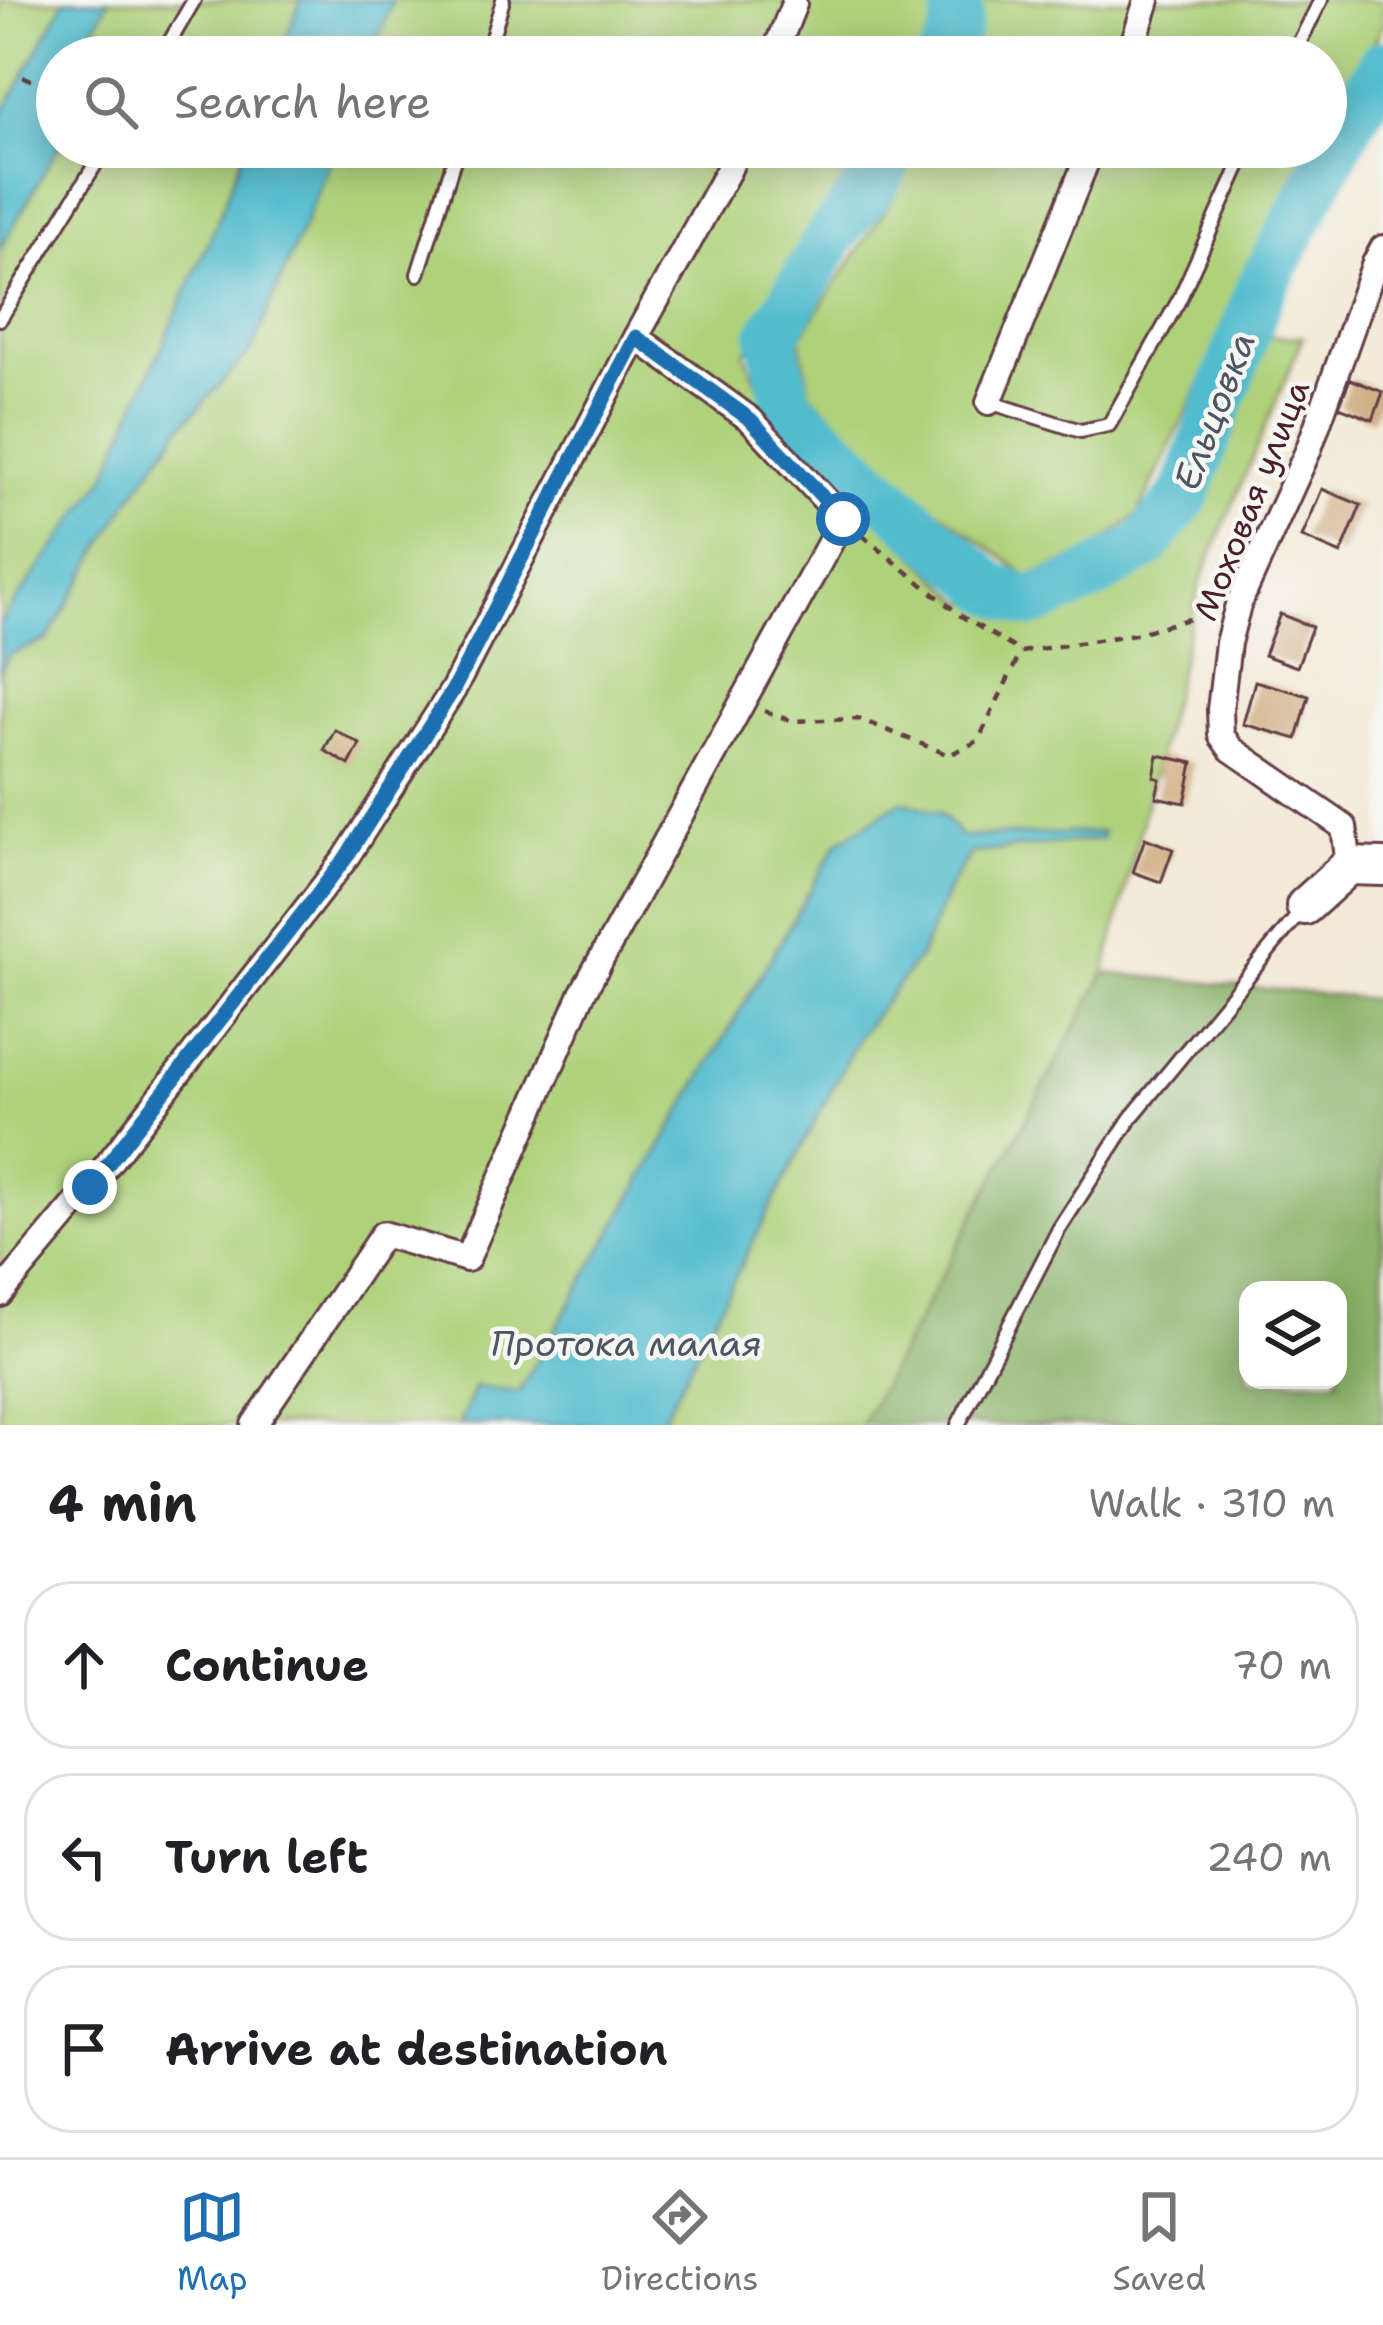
<!DOCTYPE html>
<html lang="en">
<head>
<meta charset="utf-8">
<style>
	:root { --surface:#fff; --page:#f2f2f2; --text:#202124; --muted:#757577; --line:#e0e0e0; --accent:#1f6fb2 }
	body { margin:0; font-family:"Shantell Sans",sans-serif; background:var(--page); color:var(--text) }
	.controls { position:absolute; right:36px; bottom:36px; display:grid; overflow:hidden; border-radius:24px; box-shadow:0 6px 30px #0003 }
	.controls button { width:108px; height:108px; display:grid; place-items:center; padding:0; border:0; border-bottom:3px solid var(--line); background:var(--surface); color:var(--text); font:60px sans-serif }
	.stop { position:absolute; width:36px; height:36px; margin:-27px; border:9px solid #1f6fb2; border-radius:50%; background:#fff }
	.stop.end { background:#1f6fb2; border-color:#fff; box-shadow:0 3px 12px #0008 }
	.list { margin:0; padding:0; list-style:none }
	h2 { display:flex; justify-content:space-between; align-items:center; height:156px; margin:0; padding:0 48px; font-size:51px }
	h2 small { font-size:39px; font-weight:400; color:var(--muted) }
	.list li { display:grid; grid-template-columns:78px 1fr auto; gap:36px; align-items:center; box-sizing:border-box; height:168px; margin:0 24px 24px; padding:0 24px; border:3px solid var(--line); border-radius:48px }
	.list b { display:block; font-size:45px; white-space:nowrap }
	.list em { font-size:39px; font-style:normal; color:var(--muted) }
	.icon { flex:none; width:66px; height:66px; fill:none; stroke:currentColor; stroke-width:2; stroke-linecap:round; stroke-linejoin:round }
	.map { position:relative; flex:none; width:1383px; height:1425px; overflow:hidden }
	.search { position:absolute; background:var(--surface); box-shadow:0 6px 30px #0003; left:36px; right:36px; top:36px; height:132px; display:flex; align-items:center; gap:30px; box-sizing:border-box; padding:0 42px; border-radius:66px; color:var(--muted); font-size:45px }
	.sheet { height:732px; background:var(--surface) }
	nav { display:flex; justify-content:space-around; align-items:center; box-sizing:border-box; height:168px; border-top:3px solid var(--line); background:var(--surface); font-size:33px; color:var(--muted) }
	nav a { display:grid; justify-items:center; gap:6px }
	nav .on { color:var(--accent) }
	.map>svg:first-child { display:block }
	.green { fill:#afd17a; stroke:#7c7852; stroke-width:3 }
	.forest { fill:#8bb36a; stroke:#6a694a; stroke-width:3; fill-rule:evenodd }
	.water { fill:#51bcce; stroke:#4e6e7c; stroke-width:3 }
	.lines { fill:none; stroke-linecap:round; stroke-linejoin:round }
	.river { stroke:#51bcce; stroke-width:51 }
	.building { fill:#d2b088 }
	.lane-casing { stroke:#633d45; stroke-width:18 }
	.street-casing { stroke:#633d45; stroke-width:30 }
	.secondary-casing { stroke:#633d45; stroke-width:42 }
	.path { stroke:#633d45; stroke-width:4.5; stroke-dasharray:9 9; stroke-linecap:butt }
	.lane { stroke:#fff; stroke-width:12 }
	.street { stroke:#fff; stroke-width:24 }
	.secondary { stroke:#fff; stroke-width:36 }
	.route { stroke:#1f6fb2; stroke-width:15 }
	.labels { text-anchor:middle; stroke-width:9; stroke-linejoin:round; paint-order:stroke }
	.street-label { font-size:33px; fill:#4a1f2b; stroke:#f6f6f2 }
	.water-label { font-size:36px; font-style:italic; fill:#4c5664; stroke:#f6f6f2 }
</style>
</head>
<body>
<div class="map">
<svg width="1383" height="1425" viewBox="0 0 1383 1425">
	<rect width="100%" height="100%" fill="#f6f6f2"/>
	<filter id="ink" filterUnits="userSpaceOnUse"><feTurbulence type="fractalNoise" baseFrequency=".00833" numOctaves="2"/><feDisplacementMap in="SourceGraphic" scale="24" xChannelSelector="R" yChannelSelector="G"/><feConvolveMatrix kernelMatrix="1 2 1 2 8 2 1 2 1" color-interpolation-filters="sRGB"/></filter>
	<filter id="wash" filterUnits="userSpaceOnUse"><feTurbulence type="fractalNoise" baseFrequency=".004" numOctaves="4" result="noise"/><feDisplacementMap in="SourceGraphic" scale="48" xChannelSelector="R" yChannelSelector="G"/><feGaussianBlur stdDeviation="2.7" result="paint"/><feColorMatrix in="noise" values="0 0 0 0 0 0 0 0 0 0 0 0 0 0 0 0 0 1.4 0 .05"/><feComposite in="paint" operator="in"/></filter>
	<g filter="url(#wash)">
		<rect width="100%" height="100%" fill="#f3e9d6"/>
		<g class="green">
			<polygon points="0,0 943,0 947,7 935,44 926,57 57,57 57,147 869,147 845,188 788,267 745,354 772,418 965,603 1077,575 1182,490 1266,336 1303,337 1200,583 1105,973 861,1425 659,1425 860,1034 920,956 949,887 972,853 1101,839 1102,832 961,837 940,813 838,842 519,1392 475,1387 459,1425 0,1425"/>
			<polygon points="978,0 1383,0 1383,25 1326,131 1326,57 962,57 982,11"/>
			<polygon points="918,147 1317,147 1272,232 1138,514 1091,552 1029,577 915,493 810,393 800,338 895,195"/>
		</g>
		<path class="forest" d="M1105 973 1383 1000V1425H861ZM1248 1290H1338V1380H1248Z"/>
		<g class="water">
			<polygon points="65,0 109,0 79,57 57,57 57,90 52,97 57,117 58,147 0,250 0,119"/>
			<polygon points="301,0 393,0 371,57 279,57"/>
			<polygon points="245,147 336,147 252,350 181,427 127,504 47,640 9,655 0,671 0,623 106,477 136,404 216,225"/>
			<polygon points="902,801 940,813 961,837 1102,832 1102,839 971,853 949,887 920,956 860,1034 659,1425 459,1425 475,1387 519,1392 838,842"/>
		</g>
		<g class="lines">
			<g class="river">
				<path d="M944 57C953 43 961 16 956 0"/>
				<polyline points="892,147 878,177 833,233 772,337 788,407 926,532 993,588 1031,603 1086,580 1145,545 1185,495 1260,291 1345,130 1383,65"/>
			</g>
		</g>
		<g id="blocks">
			<g class="building">
				<polygon points="1350,379 1383,392 1373,420 1339,407"/>
				<polygon points="1322,489 1361,505 1341,554 1302,537"/>
				<polygon points="1280,614 1312,627 1297,667 1264,655"/>
				<polygon points="1255,681 1309,696 1297,739 1243,724"/>
				<polygon points="335,730 360,744 349,765 324,750"/>
				<polygon points="1158,755 1193,763 1185,803 1156,797 1160,779 1154,777"/>
				<polygon points="1145,838 1173,849 1161,882 1133,872"/>
			</g>
		</g>
	</g>
	<g filter="url(#ink)">
		<use href="#blocks" fill-opacity="0" stroke="#633d45" stroke-width="3"/>
		<g class="lines">
			<g class="lane-casing">
				<g id="lane">
					<polyline points="161,57 194,0"/>
					<polyline points="486,57 503,0"/>
					<polyline points="1292,57 1321,0"/>
					<polyline points="418,274 458,147"/>
					<polyline points="0,319 106,147"/>
					<polyline points="989,402 1081,431 1109,425 1179,300 1248,147"/>
					<polyline points="958,1425 1059,1229 1130,1119 1303,909"/>
				</g>
			</g>
			<g class="street-casing">
				<g id="street">
					<polyline points="773,57 794,4"/>
					<polyline points="1129,57 1147,0"/>
					<polyline points="989,402 1092,147"/>
					<polyline points="1349,866 1344,827 1231,749 1221,735 1220,710 1228,643 1238,605 1308,451 1375,263 1383,248"/>
					<polyline points="0,1294 90,1187 345,859 453,690 636,337 729,169 738,147"/>
					<polyline points="254,1425 383,1234 467,1259 582,994 843,519 751,420 636,337"/>
				</g>
			</g>
			<g class="secondary-casing">
				<polyline id="secondary" points="1305,906 1349,866 1383,867"/>
			</g>
			<g class="path">
				<polyline points="23,77 57,90"/>
				<polyline points="862,535 961,616 1021,652 1135,634 1210,613"/>
				<polyline points="764,711 792,721 859,719 949,755 978,741 1021,652"/>
			</g>
			<use href="#lane" class="lane"/>
			<use href="#street" class="street"/>
			<use href="#secondary" class="secondary"/>
		</g>
	</g>
	<g class="lines" filter="url(#ink)">
		<polyline class="route" points="90,1187 345,859 453,690 636,337 751,420 843,519"/>
	</g>
	<g class="labels">
		<g class="street-label">
			<text transform="translate(1251 500) rotate(-68)" y="12">Моховая улица</text>
		</g>
		<g class="water-label">
			<text transform="translate(1214 411) rotate(-69)" y="13">Ельцовка</text>
			<text x="626" y="1356">Протока малая</text>
		</g>
	</g>
</svg>
<div class="controls">
<button><svg class="icon" aria-label="layers" viewBox="0 0 24 24"><path d="M12 4l9 5-9 5-9-5zM3 14l9 5 9-5"/></svg></button>
</div>
<div class="stop" style="left:843px;top:519px"></div>
<div class="stop end" style="left:90px;top:1187px"></div>
<div class="search"><svg class="icon" aria-label="search" viewBox="0 0 24 24"><circle cx="10" cy="10" r="6"/><path d="M15 15l6 6"/></svg>Search here</div>
</div>
<section class="sheet">
<h2>4 min<small>Walk · 310 m</small></h2>
<ul class="list">
<li><svg class="icon" aria-label="ahead" viewBox="0 0 24 24"><path d="M12 20V5M6 11l6-6 6 6"/></svg><div><b>Continue</b></div><em>70 m</em></li>
<li><svg class="icon" aria-label="left" viewBox="0 0 24 24"><path d="M17 20v-9H6M10 6l-5 5 5 5"/></svg><div><b>Turn left</b></div><em>240 m</em></li>
<li><svg class="icon" aria-label="arrive" viewBox="0 0 24 24"><path d="M6 21V4h12l-3 4 3 4H6"/></svg><div><b>Arrive at destination</b></div></li>
</ul>
</section>
<nav>
<a class="on"><svg class="icon" aria-label="map" viewBox="0 0 24 24"><path d="M3 6l6-2 6 2 6-2v14l-6 2-6-2-6 2zM9 4v14M15 6v14"/></svg>Map</a>
<a><svg class="icon" aria-label="directions" viewBox="0 0 24 24"><path d="M12 3l9 9-9 9-9-9zM9 14v-3h6M13 9l2 2-2 2"/></svg>Directions</a>
<a><svg class="icon" aria-label="saved" viewBox="0 0 24 24"><path d="M7 4h10v16l-5-4-5 4z"/></svg>Saved</a>
</nav>
</body>
</html>
